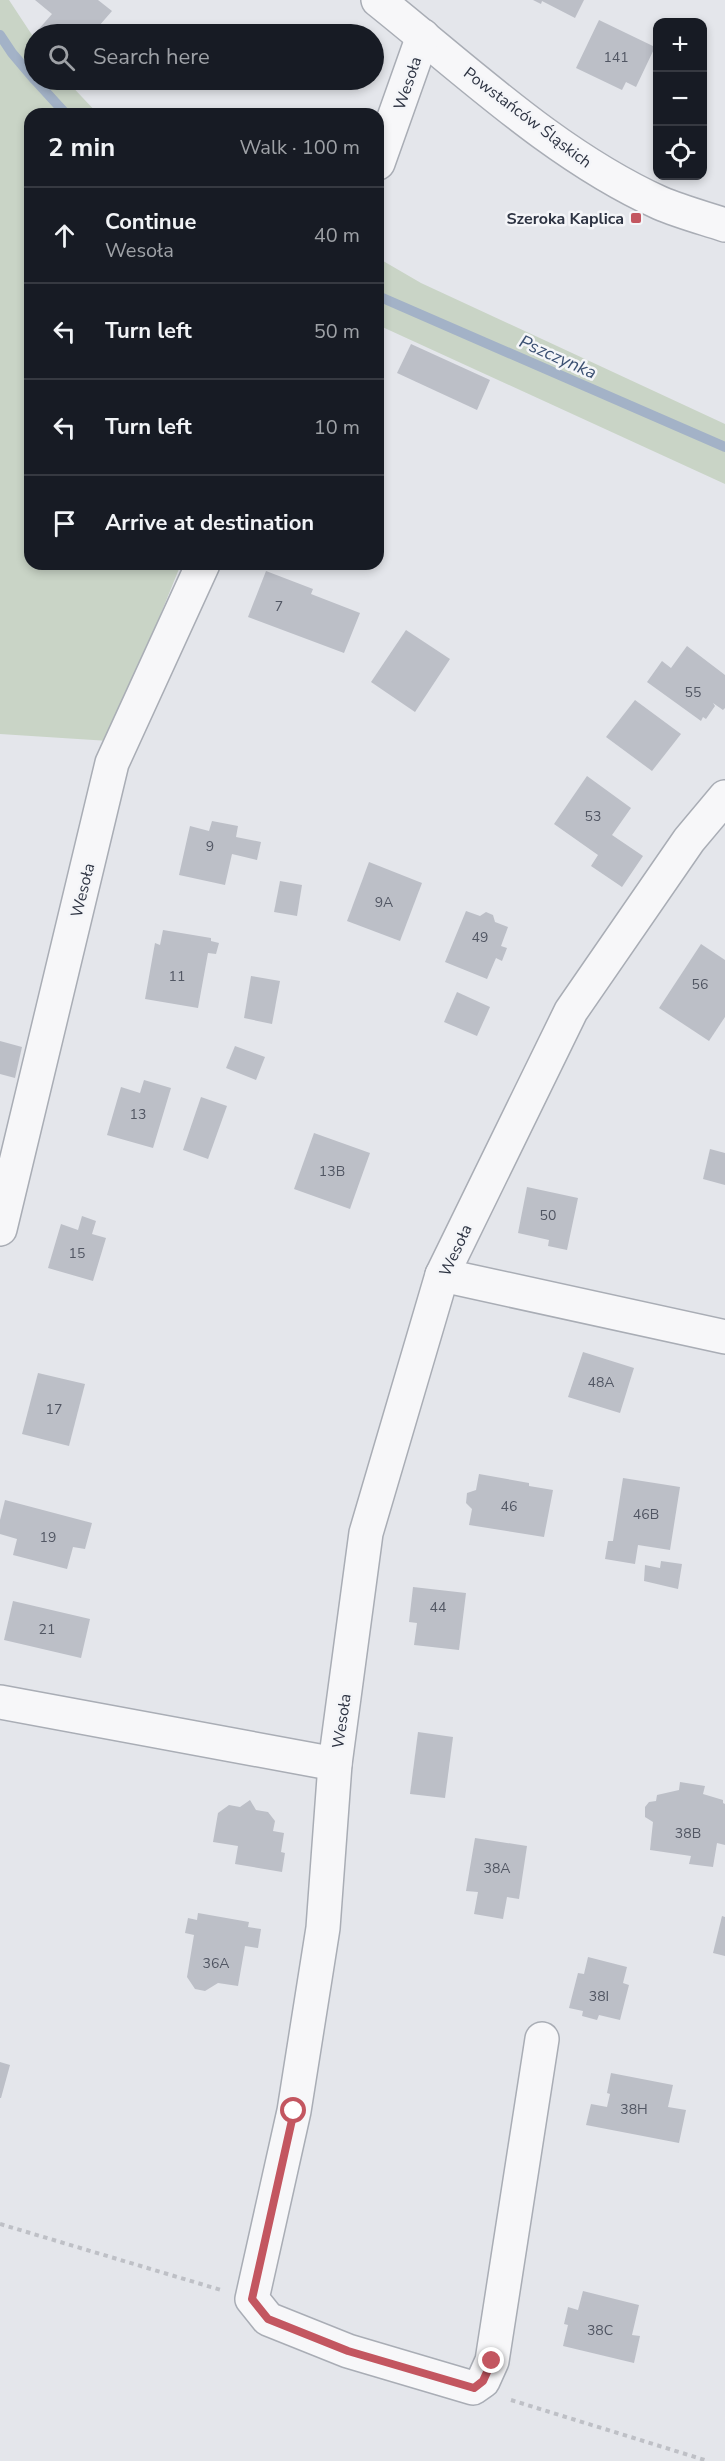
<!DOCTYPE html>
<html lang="en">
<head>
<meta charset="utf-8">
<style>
	:root { --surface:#171b24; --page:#20242c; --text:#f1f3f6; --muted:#9ea1a6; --line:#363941 }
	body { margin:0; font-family:"Nunito Sans",sans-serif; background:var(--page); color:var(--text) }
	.controls { position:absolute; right:18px; top:18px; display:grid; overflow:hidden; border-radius:12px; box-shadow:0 3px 9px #0003 }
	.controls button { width:54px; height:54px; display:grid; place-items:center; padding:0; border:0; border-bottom:2px solid var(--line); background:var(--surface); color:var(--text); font:30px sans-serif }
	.stop { position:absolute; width:18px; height:18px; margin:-14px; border:4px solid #c35660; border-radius:50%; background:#fff }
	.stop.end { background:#c35660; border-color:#fff; box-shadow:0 2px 6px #0008 }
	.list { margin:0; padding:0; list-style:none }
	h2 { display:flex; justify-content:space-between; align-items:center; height:78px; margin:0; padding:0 24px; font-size:26px }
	h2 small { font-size:20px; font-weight:400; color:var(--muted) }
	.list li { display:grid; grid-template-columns:39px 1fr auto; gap:18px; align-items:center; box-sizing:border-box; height:96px; padding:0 24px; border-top:2px solid var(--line) }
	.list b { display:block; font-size:22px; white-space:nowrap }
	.list p { margin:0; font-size:20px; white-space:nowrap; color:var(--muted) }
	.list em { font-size:20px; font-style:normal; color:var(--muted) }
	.icon { flex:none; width:33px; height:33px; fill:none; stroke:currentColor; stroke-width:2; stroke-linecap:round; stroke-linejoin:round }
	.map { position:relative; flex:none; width:725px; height:2461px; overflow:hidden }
	.search { position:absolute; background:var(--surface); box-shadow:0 3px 9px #0003; left:24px; top:24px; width:360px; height:66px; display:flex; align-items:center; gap:15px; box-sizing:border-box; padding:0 21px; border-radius:33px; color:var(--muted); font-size:22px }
	.panel { position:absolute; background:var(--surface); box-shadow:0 3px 9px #0003; left:24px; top:108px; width:360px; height:462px; border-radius:18px }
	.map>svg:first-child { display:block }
	.green { fill:#c9d4c6 }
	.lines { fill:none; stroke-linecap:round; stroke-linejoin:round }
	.stream { stroke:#a3b2c7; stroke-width:10 }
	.building { fill:#bcbfc7 }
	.minor-casing { stroke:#a9adb5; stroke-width:36 }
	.path { stroke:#bec0c6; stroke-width:4; stroke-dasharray:4.5 4.5; stroke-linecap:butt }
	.minor { stroke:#f7f7f9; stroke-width:33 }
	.route { stroke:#c35660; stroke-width:8 }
	.poi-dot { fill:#c35660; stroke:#f4f5f8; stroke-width:2 }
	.labels { text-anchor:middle; stroke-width:5; stroke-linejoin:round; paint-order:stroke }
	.number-label { font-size:14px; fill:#515663 }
	.street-label { font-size:16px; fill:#2d3342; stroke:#f4f5f8 }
	.poi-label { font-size:16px; font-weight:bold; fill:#2d3342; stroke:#f4f5f8; text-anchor:end }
	.water-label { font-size:18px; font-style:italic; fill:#3b5072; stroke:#f4f5f8 }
</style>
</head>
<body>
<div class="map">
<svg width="725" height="2461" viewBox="0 0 725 2461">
	<rect width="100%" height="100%" fill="#e4e6eb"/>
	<g class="green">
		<polygon points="0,0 9,0 34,38 34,80 66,80 98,114 30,114 30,564 181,564 109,741 0,734"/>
		<polygon points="378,258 421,283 725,424 725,484 378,325"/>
	</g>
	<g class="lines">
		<g class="stream">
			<polyline points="0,35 12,53 34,79"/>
			<polyline points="35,80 66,114"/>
			<polyline points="378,296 725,447"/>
		</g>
	</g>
	<g class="building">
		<polygon points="35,0 98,0 112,11 92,34 43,34 38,30 52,14"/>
		<polygon points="533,0 584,0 575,18 542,1 541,4"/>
		<polygon points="599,20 655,47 636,87 626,82 622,90 576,68"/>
		<polygon points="411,344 490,380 477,410 397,373"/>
		<polygon points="266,571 313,589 311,594 360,613 344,653 248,617"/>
		<polygon points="406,630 450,659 415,712 371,682"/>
		<polygon points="687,646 725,675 725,708 723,710 713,703 715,706 706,719 703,717 701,721 647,682 662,661 671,668"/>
		<polygon points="635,700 681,734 652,771 606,737"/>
		<polygon points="587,776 631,808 612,835 643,856 622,887 591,866 598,855 554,824"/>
		<polygon points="212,821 238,826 236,837 261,842 257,860 232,854 225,885 179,875 190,826 209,831"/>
		<polygon points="369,862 422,883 400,941 347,921"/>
		<polygon points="280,881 302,885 297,916 274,912"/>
		<polygon points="466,911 480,916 486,912 493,915 495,922 508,927 501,946 507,948 502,961 496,958 487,979 445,962"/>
		<polygon points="163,930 211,938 211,941 219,943 216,954 208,953 198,1008 145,999 155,943 160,945"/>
		<polygon points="701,944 725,960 725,1017 709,1041 659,1008"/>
		<polygon points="251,976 280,981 272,1024 244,1018"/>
		<polygon points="457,992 490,1007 477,1036 444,1022"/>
		<polygon points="0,1041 22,1047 15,1078 0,1074"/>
		<polygon points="235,1046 265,1057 256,1080 226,1068"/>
		<polygon points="144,1080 171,1088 153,1148 107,1135 121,1087 140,1093"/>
		<polygon points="201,1097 227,1106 208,1159 183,1150"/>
		<polygon points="314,1133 370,1153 350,1209 294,1189"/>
		<polygon points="710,1149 725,1153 725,1185 703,1179"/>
		<polygon points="527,1187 578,1198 567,1250 548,1246 549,1240 518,1233"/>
		<polygon points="82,1216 96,1221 92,1234 106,1238 93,1281 48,1268 61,1224 78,1230"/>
		<polygon points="583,1352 634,1368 620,1413 568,1397"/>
		<polygon points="38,1373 85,1384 69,1446 22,1434"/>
		<polygon points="479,1474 529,1483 529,1486 553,1490 544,1537 469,1525 472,1509 466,1503 467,1493 476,1490"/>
		<polygon points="623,1478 680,1487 670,1550 638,1545 635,1564 605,1559 608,1541 613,1541"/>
		<polygon points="5,1500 92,1523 85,1549 73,1547 67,1569 13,1555 17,1539 0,1534 0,1520"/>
		<polygon points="661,1561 682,1564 678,1589 644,1581 645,1565 660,1568"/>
		<polygon points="413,1587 466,1593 459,1650 414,1645 417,1623 409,1622"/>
		<polygon points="13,1601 90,1619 81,1658 4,1640"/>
		<polygon points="418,1732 453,1737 445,1798 410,1794"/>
		<polygon points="680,1782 705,1786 703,1794 723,1800 723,1803 725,1804 725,1845 717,1843 713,1867 689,1864 691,1856 650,1850 653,1822 645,1817 645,1807 649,1802 656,1801 657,1795 679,1790"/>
		<polygon points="250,1800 256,1810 268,1812 275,1821 273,1831 284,1833 281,1852 285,1853 282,1872 235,1864 238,1846 213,1842 218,1813 229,1805 240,1807"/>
		<polygon points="475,1838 527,1846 519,1899 507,1897 503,1919 474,1914 478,1892 466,1891"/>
		<polygon points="198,1913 249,1922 248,1927 261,1929 258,1948 245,1946 238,1986 218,1983 205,1991 195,1989 187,1977 194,1935 185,1933 188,1918 197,1920"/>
		<polygon points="722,1916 725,1917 725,1956 713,1953"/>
		<polygon points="588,1957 627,1967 623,1983 629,1985 620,2020 599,2015 597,2020 582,2016 583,2011 569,2008 578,1973 584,1974"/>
		<polygon points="0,2062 10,2065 1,2098 0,2098"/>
		<polygon points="611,2073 673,2085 668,2107 686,2110 679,2143 586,2125 591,2104 607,2107 610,2094 607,2093"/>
		<polygon points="583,2291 639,2305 632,2335 640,2336 634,2363 563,2346 568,2325 564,2324 568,2307 578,2310"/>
	</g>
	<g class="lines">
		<g class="minor-casing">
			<g id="minor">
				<path d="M378 0C467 71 556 156 660 203 681 212 704 218 725 225"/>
				<polyline points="378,163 423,36"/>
				<polyline points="0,1229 112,763 203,564"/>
				<polyline points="442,1275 725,1337"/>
				<polyline points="0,1702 335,1764"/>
				<polyline points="542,2039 492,2361 483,2381 473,2388 348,2351 268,2319 252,2299 294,2111 323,1928 335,1764 366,1533 442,1275 571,1011 689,840 725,797"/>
			</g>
		</g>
		<g class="path">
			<polyline points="0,2224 221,2290"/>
			<polyline points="511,2400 708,2461"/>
		</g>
		<use href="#minor" class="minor"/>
	</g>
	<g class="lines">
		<polyline class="route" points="294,2111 252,2299 268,2319 348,2351 474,2388 483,2381 492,2361"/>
	</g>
	<rect class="poi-dot" x="630" y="212" width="12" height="12" rx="3"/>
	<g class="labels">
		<g class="number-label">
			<text x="616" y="62">141</text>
			<text x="279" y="611">7</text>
			<text x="693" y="697">55</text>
			<text x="593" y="821">53</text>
			<text x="210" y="851">9</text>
			<text x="384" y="907">9A</text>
			<text x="480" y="942">49</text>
			<text x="177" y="981">11</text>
			<text x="700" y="989">56</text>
			<text x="138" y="1119">13</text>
			<text x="332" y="1176">13B</text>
			<text x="548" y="1220">50</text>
			<text x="77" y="1258">15</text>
			<text x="601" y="1387">48A</text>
			<text x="54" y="1414">17</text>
			<text x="509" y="1511">46</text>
			<text x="646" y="1519">46B</text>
			<text x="48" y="1542">19</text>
			<text x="438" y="1612">44</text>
			<text x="47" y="1634">21</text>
			<text x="688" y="1838">38B</text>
			<text x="497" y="1873">38A</text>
			<text x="216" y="1968">36A</text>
			<text x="599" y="2001">38I</text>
			<text x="634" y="2114">38H</text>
			<text x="600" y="2335">38C</text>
		</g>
		<g class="street-label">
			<text transform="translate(407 83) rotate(-71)" y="6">Wesoła</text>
			<text transform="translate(528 117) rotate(37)" y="6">Powstańców Śląskich</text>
			<text transform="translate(82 890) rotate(-76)" y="6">Wesoła</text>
			<text transform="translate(455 1250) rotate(-65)" y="6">Wesoła</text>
			<text transform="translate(341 1721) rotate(-82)" y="6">Wesoła</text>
		</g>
		<g class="poi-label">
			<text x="624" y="224">Szeroka Kaplica</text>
		</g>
		<g class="water-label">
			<text transform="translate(558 357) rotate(24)" y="6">Pszczynka</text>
		</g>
	</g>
</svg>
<div class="controls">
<button>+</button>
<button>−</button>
<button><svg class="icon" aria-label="locate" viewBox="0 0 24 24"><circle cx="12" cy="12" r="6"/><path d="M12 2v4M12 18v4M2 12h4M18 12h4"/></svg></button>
</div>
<div class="stop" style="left:294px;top:2111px"></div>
<div class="stop end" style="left:492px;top:2361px"></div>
<div class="search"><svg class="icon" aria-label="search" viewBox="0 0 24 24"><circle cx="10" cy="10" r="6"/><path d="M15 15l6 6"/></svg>Search here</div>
<section class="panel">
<h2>2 min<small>Walk · 100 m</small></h2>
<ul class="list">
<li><svg class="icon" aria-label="ahead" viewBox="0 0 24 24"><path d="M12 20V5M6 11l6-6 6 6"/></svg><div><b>Continue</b><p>Wesoła</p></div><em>40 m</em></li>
<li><svg class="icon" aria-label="left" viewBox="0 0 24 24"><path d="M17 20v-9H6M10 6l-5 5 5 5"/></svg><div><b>Turn left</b></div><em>50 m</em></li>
<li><svg class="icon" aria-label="left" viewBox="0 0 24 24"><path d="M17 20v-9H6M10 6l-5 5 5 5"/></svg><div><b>Turn left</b></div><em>10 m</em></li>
<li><svg class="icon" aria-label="arrive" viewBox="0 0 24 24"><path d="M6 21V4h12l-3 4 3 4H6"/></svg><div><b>Arrive at destination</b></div></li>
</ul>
</section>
</div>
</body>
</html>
